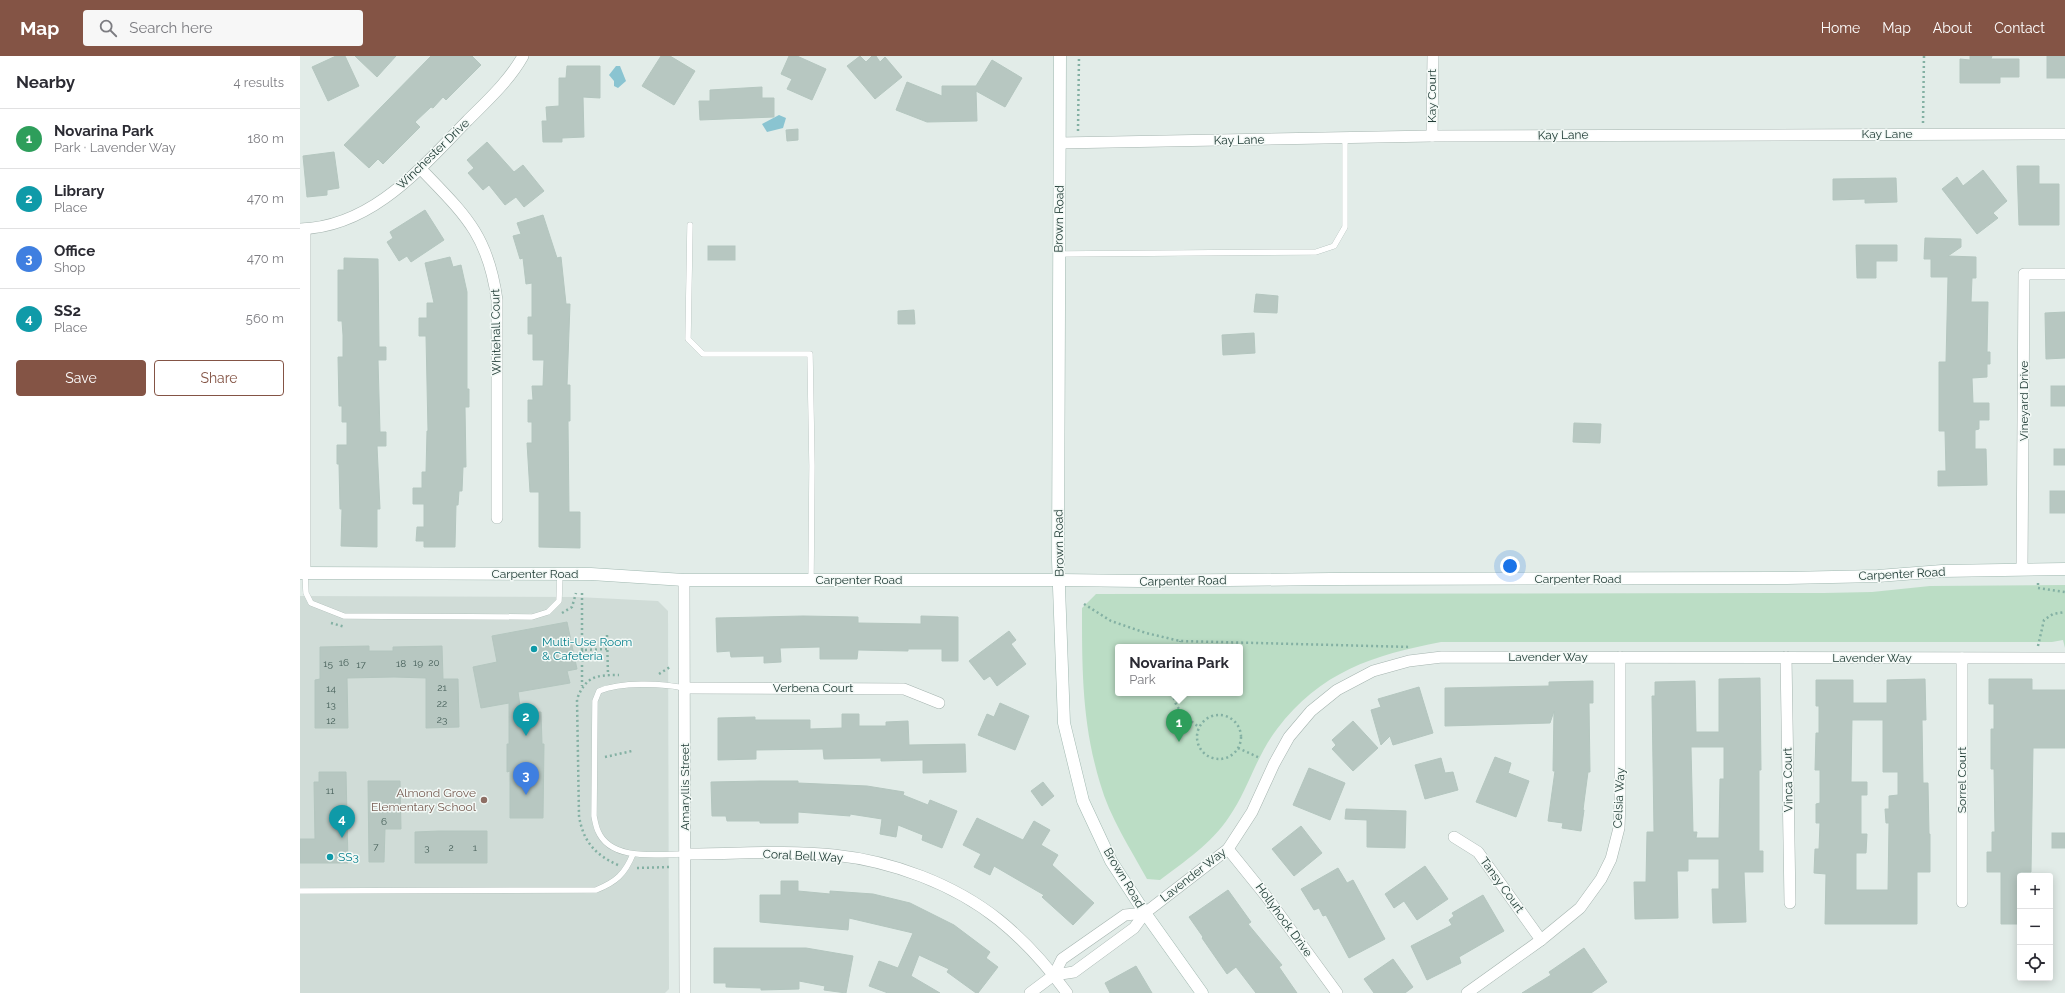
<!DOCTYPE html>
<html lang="en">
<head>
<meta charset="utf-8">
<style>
	:root { --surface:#fff; --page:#f7f7f7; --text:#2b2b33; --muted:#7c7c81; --line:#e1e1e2; --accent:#845445 }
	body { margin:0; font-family:Raleway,sans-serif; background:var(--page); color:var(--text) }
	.controls { position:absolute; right:12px; bottom:12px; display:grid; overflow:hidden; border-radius:4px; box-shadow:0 2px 10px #0003 }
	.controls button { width:36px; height:36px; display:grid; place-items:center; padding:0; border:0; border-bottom:1px solid var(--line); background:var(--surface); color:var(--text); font:20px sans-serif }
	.you { position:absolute; left:1210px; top:510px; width:14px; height:14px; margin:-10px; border:3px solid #fff; border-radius:50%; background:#1a73e8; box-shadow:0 0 0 6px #1a73e833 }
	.badge { display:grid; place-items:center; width:26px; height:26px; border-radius:50%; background:var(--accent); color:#fff; font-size:13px; font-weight:700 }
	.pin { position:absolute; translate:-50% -33px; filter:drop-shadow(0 1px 2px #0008) }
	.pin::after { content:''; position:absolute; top:21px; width:14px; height:12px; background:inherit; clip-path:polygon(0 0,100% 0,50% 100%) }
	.popup { position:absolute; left:815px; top:588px; width:128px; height:52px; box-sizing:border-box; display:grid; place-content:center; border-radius:4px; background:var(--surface); filter:drop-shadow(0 1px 3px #0005); font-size:13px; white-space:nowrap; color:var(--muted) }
	.popup b { font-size:15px; color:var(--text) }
	.popup::after { content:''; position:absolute; left:50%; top:100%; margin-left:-8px; border:8px solid transparent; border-top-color:var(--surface) }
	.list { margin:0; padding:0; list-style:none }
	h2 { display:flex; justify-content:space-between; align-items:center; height:52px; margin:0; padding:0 16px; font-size:17px }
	h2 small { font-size:13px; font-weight:400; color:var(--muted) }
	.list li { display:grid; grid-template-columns:26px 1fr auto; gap:12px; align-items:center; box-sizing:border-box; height:60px; padding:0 16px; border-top:1px solid var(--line) }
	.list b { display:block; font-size:15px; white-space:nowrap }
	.list p { margin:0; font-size:13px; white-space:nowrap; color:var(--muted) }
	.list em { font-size:13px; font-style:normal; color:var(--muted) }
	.actions { display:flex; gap:8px; padding:12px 16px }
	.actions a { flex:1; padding:9px 0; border:1px solid var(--accent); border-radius:4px; text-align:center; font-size:14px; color:var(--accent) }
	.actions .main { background:var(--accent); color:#fff }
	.icon { flex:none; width:22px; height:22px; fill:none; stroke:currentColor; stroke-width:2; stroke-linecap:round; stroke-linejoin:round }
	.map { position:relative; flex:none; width:1765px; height:937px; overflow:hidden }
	header { display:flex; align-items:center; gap:24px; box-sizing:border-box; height:56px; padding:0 20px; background:var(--accent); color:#fff }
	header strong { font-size:19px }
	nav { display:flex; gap:22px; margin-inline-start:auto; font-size:14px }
	.search { width:280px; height:36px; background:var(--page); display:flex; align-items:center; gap:10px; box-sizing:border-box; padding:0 14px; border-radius:4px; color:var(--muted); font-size:15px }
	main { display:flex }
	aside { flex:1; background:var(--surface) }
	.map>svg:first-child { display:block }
	.built { fill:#d0dcd7 }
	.green { fill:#bbddc5; fill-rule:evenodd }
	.water { fill:#8ac4d1 }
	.building { fill:#b7c7c1; stroke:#b4c6bf; fill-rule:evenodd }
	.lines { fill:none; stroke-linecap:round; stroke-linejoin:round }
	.lane-casing { stroke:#a5b4af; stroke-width:6 }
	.street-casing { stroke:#a5b4af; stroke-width:12 }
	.secondary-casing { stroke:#a0b8b0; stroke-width:13 }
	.path { stroke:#83b0a3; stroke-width:2.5; stroke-dasharray:2 3; stroke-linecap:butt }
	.lane { stroke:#fff; stroke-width:5.5 }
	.street { stroke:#fff; stroke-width:11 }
	.secondary { stroke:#fff; stroke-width:12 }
	.culture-dot { fill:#0f9aa8; stroke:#f3f9f6; stroke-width:1.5 }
	.education-dot { fill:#8d6e63; stroke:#f3f9f6; stroke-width:1.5 }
	.labels { text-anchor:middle; stroke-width:3; stroke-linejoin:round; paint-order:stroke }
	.number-label { font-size:10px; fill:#47605a }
	.street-label { font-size:12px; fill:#223d37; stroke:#f3f9f6 }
	.culture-label { font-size:12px; fill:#0d838f; stroke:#f3f9f6; text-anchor:start }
	.education-label { font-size:12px; fill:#785e54; stroke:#f3f9f6; text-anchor:end }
</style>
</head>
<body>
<header>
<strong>Map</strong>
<div class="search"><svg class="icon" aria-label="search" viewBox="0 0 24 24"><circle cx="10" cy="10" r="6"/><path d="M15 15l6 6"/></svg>Search here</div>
<nav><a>Home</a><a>Map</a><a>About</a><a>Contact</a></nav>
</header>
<main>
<aside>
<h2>Nearby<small>4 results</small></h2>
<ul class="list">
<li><span class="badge" style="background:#2e9e5b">1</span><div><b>Novarina Park</b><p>Park · Lavender Way</p></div><em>180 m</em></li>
<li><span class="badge" style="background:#0f9aa8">2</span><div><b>Library</b><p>Place</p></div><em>470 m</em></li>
<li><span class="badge" style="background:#3f7fe0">3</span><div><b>Office</b><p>Shop</p></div><em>470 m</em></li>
<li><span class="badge" style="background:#0f9aa8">4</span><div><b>SS2</b><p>Place</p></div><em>560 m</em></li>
</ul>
<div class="actions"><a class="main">Save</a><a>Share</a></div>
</aside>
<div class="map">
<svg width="1765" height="937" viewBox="0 0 1765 937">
	<rect width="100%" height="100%" fill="#e2ece8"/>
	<polygon class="built" points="0,540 277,541 358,545 368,555 369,933 365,937 0,937"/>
	<path class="green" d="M1765 529V592L1763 584 1752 586H1141C1073 599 1020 616 977 673 956 700 948 734 929 761 911 788 885 805 860 824L847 823C830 792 810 762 800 727 782 667 782 614 782 552L796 538 1523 537 1572 536 1630 530ZM818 591H940V637H818Z"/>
	<g class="water">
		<polygon points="316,10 320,10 326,25 318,32 314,30 314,25 309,19"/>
		<polygon points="479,59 486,62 483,72 467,76 462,68"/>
	</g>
	<g class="building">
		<polygon points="36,0 45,0 59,30 28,45 12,11"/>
		<polygon points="55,0 96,0 77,21"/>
		<polygon points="131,0 172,0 181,9 146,44 143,41 133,52 131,51 115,66 120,71 83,108 78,103 69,112 44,89"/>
		<polygon points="361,0 370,0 395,15 374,49 342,30"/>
		<polygon points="489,0 497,0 526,13 512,44 487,33 492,23 481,18"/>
		<polygon points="560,0 566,6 572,0 576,0 580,6 585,1 602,21 575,43 547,10"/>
		<polygon points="1670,0 1692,0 1691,3 1719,3 1719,21 1700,21 1700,27 1660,27 1660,3 1670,4"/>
		<rect x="1747" y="0" width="18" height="22"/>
		<polygon points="692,4 722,22 705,51 676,35 677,65 627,66 596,54 607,26 642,40 642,30 676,30"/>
		<polygon points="267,10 300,10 300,42 283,41 284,81 262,82 262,86 243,86 242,65 247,65 246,51 259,50 259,22 266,22"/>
		<polygon points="462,31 462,42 474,42 474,61 400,64 399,45 410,45 410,34"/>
		<polygon points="498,73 498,84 487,85 486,74"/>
		<polygon points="187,86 214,116 223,109 244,135 224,151 216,141 205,149 189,129 183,134 168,117 174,112 167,104"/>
		<polygon points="34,96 39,132 27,134 27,139 7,141 3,100"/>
		<polygon points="1717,110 1739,110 1739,128 1759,128 1759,169 1719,169"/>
		<polygon points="1683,114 1707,145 1693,157 1698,162 1677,178 1642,133 1657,121 1663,130"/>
		<polygon points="1596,122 1597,146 1565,147 1565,143 1533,144 1533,123"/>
		<polygon points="125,154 144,184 111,206 107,200 99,205 87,186 93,182 90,176"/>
		<polygon points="243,159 257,202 261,201 266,248 270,248 267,329 270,329 270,365 268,365 269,456 280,456 280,492 239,491 239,436 230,436 227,387 232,387 232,366 228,366 228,344 233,344 232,330 243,330 244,304 233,304 233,278 228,278 228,261 232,261 232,227 226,228 223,202 220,203 213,180 221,178 217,167"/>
		<polygon points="1625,182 1661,183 1661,191 1648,200 1676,201 1676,222 1672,222 1671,246 1688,246 1687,296 1690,296 1690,308 1687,308 1687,321 1672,322 1673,347 1689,347 1689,364 1679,364 1679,373 1675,374 1675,393 1686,393 1687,429 1638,430 1638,415 1646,415 1645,375 1639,375 1639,306 1646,306 1648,221 1631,221 1631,203 1624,203"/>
		<polygon points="1556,189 1597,189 1597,205 1576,205 1576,222 1557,222"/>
		<rect x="408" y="190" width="27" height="14"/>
		<polygon points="150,201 153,211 161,209 167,236 167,333 169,333 169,351 165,351 166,411 163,411 162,435 159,435 158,449 156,449 155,491 124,491 124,485 116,485 117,471 124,471 124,448 113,448 113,432 122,432 122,416 126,416 127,375 128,375 126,280 119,280 119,262 127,262 127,247 134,247 125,207"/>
		<polygon points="44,202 78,203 79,291 86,291 86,304 78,304 80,376 86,376 86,390 77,390 80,453 77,453 77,491 41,490 42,453 40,453 39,408 37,408 37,389 47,389 47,366 42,366 42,350 39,350 38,301 43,301 43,279 42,265 38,265 38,214 44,214"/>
		<polygon points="956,238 978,240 977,257 954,256"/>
		<polygon points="614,254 615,268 598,268 598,255"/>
		<polygon points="1765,256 1765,302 1746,303 1745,257"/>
		<polygon points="954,277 955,297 923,299 922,279"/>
		<rect x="1751" y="330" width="14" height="20"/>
		<polygon points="1274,367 1301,368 1300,387 1273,386"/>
		<rect x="1754" y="393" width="11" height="16"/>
		<rect x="1750" y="435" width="15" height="22"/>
		<polygon points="503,560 558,561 558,567 621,568 621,560 658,561 658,605 642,605 642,593 608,593 608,595 558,594 557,603 520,603 520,591 480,592 481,606 464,607 464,600 431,601 430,595 417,596 416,562"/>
		<polygon points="267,566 277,613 267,615 270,627 218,636 221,656 241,656 242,688 244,688 243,762 210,762 210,715 207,716 207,688 209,688 209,647 181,652 173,611 197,606 192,580"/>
		<polygon points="709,575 716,584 711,588 726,608 697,630 690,620 684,624 669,605"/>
		<polygon points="69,590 69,595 93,595 93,591 142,590 143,623 158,623 159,671 126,672 126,622 94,621 47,622 48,672 15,672 15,624 20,623 20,591"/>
		<path d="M1460 622 1461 714H1459V795H1463V816H1444L1446 866 1413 867 1412 833H1419V803H1388V815H1377L1378 862 1335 863 1334 826H1346L1347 776H1354L1352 640H1355V626L1395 625 1396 676H1419V623ZM1391 691H1424V723H1420L1419 782H1396L1397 776H1393Z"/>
		<path d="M1625 623 1626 664H1622L1623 727H1628L1629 778H1630V816H1617V868H1525L1526 818 1514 817 1515 793H1519L1520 767H1516V748L1520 747V714H1515L1516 677H1519V650H1516V624H1553V647H1587V624ZM1552 664H1583V716H1598V739L1589 740V753H1585L1586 767H1589L1588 834H1556V797H1566L1567 778H1561V739H1567V726H1551Z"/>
		<polygon points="1689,623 1732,623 1732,634 1765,634 1765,692 1733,692 1731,816 1720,816 1720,868 1701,868 1701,816 1687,816 1687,796 1692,796 1692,776 1695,776 1694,713 1691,713 1691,673 1694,673 1694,648 1689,648"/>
		<polygon points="1293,625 1293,647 1289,647 1290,716 1288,716 1284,746 1283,754 1284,754 1281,775 1262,772 1263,767 1248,765 1255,715 1253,715 1254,655 1250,667 1145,670 1145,632 1249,630 1249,626"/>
		<polygon points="1119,631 1133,677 1093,689 1090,680 1081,689 1071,654 1081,651 1078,643"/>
		<polygon points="700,647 729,660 715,694 678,679 687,658 694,661"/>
		<polygon points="542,658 559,658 559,670 586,670 586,666 608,665 609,689 665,688 666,716 623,717 623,704 581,705 581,702 524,703 523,693 456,694 456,703 418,704 418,662 455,661 455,664 510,664 510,673 542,672"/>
		<polygon points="1053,665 1078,692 1053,715 1032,693 1036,689 1032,684"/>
		<polygon points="1195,701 1211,707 1208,717 1229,725 1216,761 1176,746"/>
		<polygon points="1141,702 1145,717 1153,716 1158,734 1125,743 1115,709"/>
		<polygon points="1009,712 1045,727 1030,764 993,749"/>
		<polygon points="19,716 46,716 48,807 0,807 0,783 15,783 14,726 19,726"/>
		<polygon points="68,725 100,725 101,773 85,773 84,806 69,806"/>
		<polygon points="460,725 498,725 498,727 567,730 604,736 603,739 628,749 630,744 657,755 642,792 622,784 623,779 598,769 596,781 580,778 582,763 550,758 550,760 498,756 498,767 460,767 460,765 427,765 426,760 412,760 411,726"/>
		<polygon points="743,726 754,740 742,750 731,735"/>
		<polygon points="1046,753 1106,755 1105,792 1067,791 1067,764 1045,763"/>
		<polygon points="677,762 723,784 734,765 750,774 741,789 758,799 752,809 794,847 773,869 742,841 744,839 694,810 690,819 674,811 681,798 663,789"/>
		<polygon points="1001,770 1022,797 994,820 972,793"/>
		<polygon points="139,775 187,775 187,807 115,807 115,776"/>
		<rect x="1752" y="777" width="13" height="15"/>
		<polygon points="1125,810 1148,843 1117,864 1104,845 1094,852 1085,838"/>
		<polygon points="1038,812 1047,827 1053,824 1085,883 1049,902 1026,859 1023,860 1019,852 1014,854 1001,833"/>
		<polygon points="481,825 498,825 498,835 530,838 530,835 573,838 610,847 654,869 690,896 686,902 698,911 678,937 676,937 647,916 649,913 619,899 611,920 640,937 588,937 569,930 579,905 598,912 613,877 549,862 548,874 460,866 460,839 481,839"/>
		<polygon points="928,834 951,866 948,868 982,909 979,911 997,937 956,937 936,911 927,918 902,882 903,881 889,861"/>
		<polygon points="1183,839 1204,875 1159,901 1161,907 1127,924 1111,890 1152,869 1149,864 1154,860 1152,857"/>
		<polygon points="414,892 506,892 553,900 546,937 524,934 525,930 499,925 499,933 461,934 461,932 426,931 426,927 414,927"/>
		<polygon points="1284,892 1307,926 1291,937 1222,937 1251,919 1249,916"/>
		<polygon points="1093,903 1113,931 1105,937 1074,937 1064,923"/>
		<polygon points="836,910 852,937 810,937 805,927"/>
	</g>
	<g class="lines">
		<g class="lane-casing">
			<g id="lane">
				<polyline points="390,169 388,283 403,298 510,298 512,410 511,524"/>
				<polyline points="759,198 1016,196 1034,190 1045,171 1045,82"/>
				<polyline points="5,518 6,537 11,547 44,560 232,561 248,556 259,545 260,518"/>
				<path d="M384 632C361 627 321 626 299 635L295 645 294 760C295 765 296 771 298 775 311 806 359 798 385 798"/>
				<path d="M0 835 296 834C316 826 325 818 333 798"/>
			</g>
		</g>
		<g class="street-casing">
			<g id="street">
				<polyline points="1132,80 1133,0"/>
				<polyline points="760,87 1132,80 1765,78"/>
				<path d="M121 113C164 158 188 178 197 244V462"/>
				<path d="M0 173C72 171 121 112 167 65 187 45 209 25 223 0"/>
				<polyline points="5,173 5,518"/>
				<polyline points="1722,513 1724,218 1765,218"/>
				<polyline points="384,524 385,937"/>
				<polyline points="1486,601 1490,847"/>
				<polyline points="1662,602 1662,846"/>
				<polyline points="384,632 604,633 639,647"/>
				<polyline points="1154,781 1178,796 1241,884"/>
				<polyline points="928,793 966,840 1037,937"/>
				<path d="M385 798C435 798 485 794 534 799 592 805 654 828 699 864 725 885 748 911 767 937"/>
				<polyline points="754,919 774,916 834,872 845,857 928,793 952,756 974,708 989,681 1011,655 1037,634 1073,615 1109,605 1142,601 1765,602"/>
				<polyline points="730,937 754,919 762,903 825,859 845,857"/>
				<polyline points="1167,937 1241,884 1280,852 1301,823 1311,803 1319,772 1320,745 1320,601"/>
			</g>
		</g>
		<g class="secondary-casing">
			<g id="secondary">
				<polyline points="760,0 758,504 764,667 783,745 811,805 845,857 902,937"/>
				<polyline points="0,517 291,518 384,524 760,524 839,525 1031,523 1487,522 1578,520 1642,515 1765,513"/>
			</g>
		</g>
		<g class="path">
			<polyline points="1623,67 1624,0"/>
			<polyline points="778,75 779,0"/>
			<polyline points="1738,527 1738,532 1765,536"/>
			<polyline points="282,537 282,594 307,593"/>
			<polyline points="784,548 811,565 846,577 880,585 1111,591"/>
			<polyline points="262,557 272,551 276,537"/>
			<polyline points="31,567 45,571"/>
			<polyline points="307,579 308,619"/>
			<polyline points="1738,590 1744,564 1753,558 1765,556"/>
			<polyline points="879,591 880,585"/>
			<polyline points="282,594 282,630"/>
			<polyline points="359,618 370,611"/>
			<path d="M873 637C874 652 887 663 899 671"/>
			<circle cx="919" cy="681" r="22"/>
			<polyline points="938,692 960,702"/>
			<polyline points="305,701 332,695"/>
			<path d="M318 809C295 799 283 785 279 760L277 643C286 620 296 619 319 619"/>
			<polyline points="337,812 370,811"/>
		</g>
		<use href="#lane" class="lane"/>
		<use href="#street" class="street"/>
		<use href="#secondary" class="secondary"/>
	</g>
	<g class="culture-dot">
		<circle cx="234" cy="593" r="4"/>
		<circle cx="30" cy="801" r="4"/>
	</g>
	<circle class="education-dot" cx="184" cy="744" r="4"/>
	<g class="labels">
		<g class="number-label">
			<text x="44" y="610">16</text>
			<text x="118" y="610">19</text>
			<text x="134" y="610">20</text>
			<text x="28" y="611">15</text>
			<text x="101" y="611">18</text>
			<text x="61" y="612">17</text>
			<text x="142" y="635">21</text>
			<text x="31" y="636">14</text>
			<text x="142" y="651">22</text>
			<text x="31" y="652">13</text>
			<text x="142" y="667">23</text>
			<text x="31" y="668">12</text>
			<text x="30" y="738">11</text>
			<text x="84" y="769">6</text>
			<text x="76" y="794">7</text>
			<text x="127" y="795">3</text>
			<text x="151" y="795">2</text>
			<text x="175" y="795">1</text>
		</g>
		<g class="street-label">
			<text transform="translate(1132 40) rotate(-90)" y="4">Kay Court</text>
			<text x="1587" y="82">Kay Lane</text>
			<text transform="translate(1263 79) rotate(-1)" y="4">Kay Lane</text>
			<text transform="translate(939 84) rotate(-1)" y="4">Kay Lane</text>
			<text transform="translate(133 98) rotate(-44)" y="4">Winchester Drive</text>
			<text transform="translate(759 163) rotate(-89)" y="4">Brown Road</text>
			<text transform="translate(196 276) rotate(-91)" y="4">Whitehall Court</text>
			<text transform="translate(1724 345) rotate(-90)" y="4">Vineyard Drive</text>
			<text transform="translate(759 487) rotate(-91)" y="4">Brown Road</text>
			<text x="235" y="522">Carpenter Road</text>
			<text transform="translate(1602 518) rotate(-3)" y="4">Carpenter Road</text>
			<text x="1278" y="527">Carpenter Road</text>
			<text x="559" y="528">Carpenter Road</text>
			<text transform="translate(883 525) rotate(-1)" y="4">Carpenter Road</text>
			<text x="1248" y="605">Lavender Way</text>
			<text x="1572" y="606">Lavender Way</text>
			<text x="513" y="636">Verbena Court</text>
			<text transform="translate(1488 724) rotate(-91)" y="4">Vinca Court</text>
			<text transform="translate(1662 724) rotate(-90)" y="4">Sorrel Court</text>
			<text transform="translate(385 731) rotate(-90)" y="4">Amaryllis Street</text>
			<text transform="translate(1319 742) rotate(-87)" y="4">Celsia Way</text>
			<text transform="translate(503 800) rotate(3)" y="4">Coral Bell Way</text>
			<text transform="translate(893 819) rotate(-38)" y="4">Lavender Way</text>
			<text transform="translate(824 822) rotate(59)" y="4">Brown Road</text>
			<text transform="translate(1202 829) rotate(54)" y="4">Tansy Court</text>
			<text transform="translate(984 864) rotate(54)" y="4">Hollyhock Drive</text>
		</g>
		<g class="culture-label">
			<text x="242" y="590">Multi-Use Room<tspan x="242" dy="14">&amp; Cafeteria</tspan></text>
			<text x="38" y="805">SS3</text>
		</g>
		<g class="education-label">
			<text x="176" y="741">Almond Grove<tspan x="176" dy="14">Elementary School</tspan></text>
		</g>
	</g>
</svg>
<div class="controls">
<button>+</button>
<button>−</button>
<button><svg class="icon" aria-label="locate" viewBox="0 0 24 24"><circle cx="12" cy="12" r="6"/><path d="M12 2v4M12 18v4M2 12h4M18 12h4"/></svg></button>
</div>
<div class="you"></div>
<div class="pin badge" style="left:879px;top:686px;background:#2e9e5b">1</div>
<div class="popup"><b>Novarina Park</b>Park</div>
<div class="pin badge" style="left:226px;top:680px;background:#0f9aa8">2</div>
<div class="pin badge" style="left:226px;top:739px;background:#3f7fe0">3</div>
<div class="pin badge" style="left:42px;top:782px;background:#0f9aa8">4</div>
</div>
</main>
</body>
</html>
